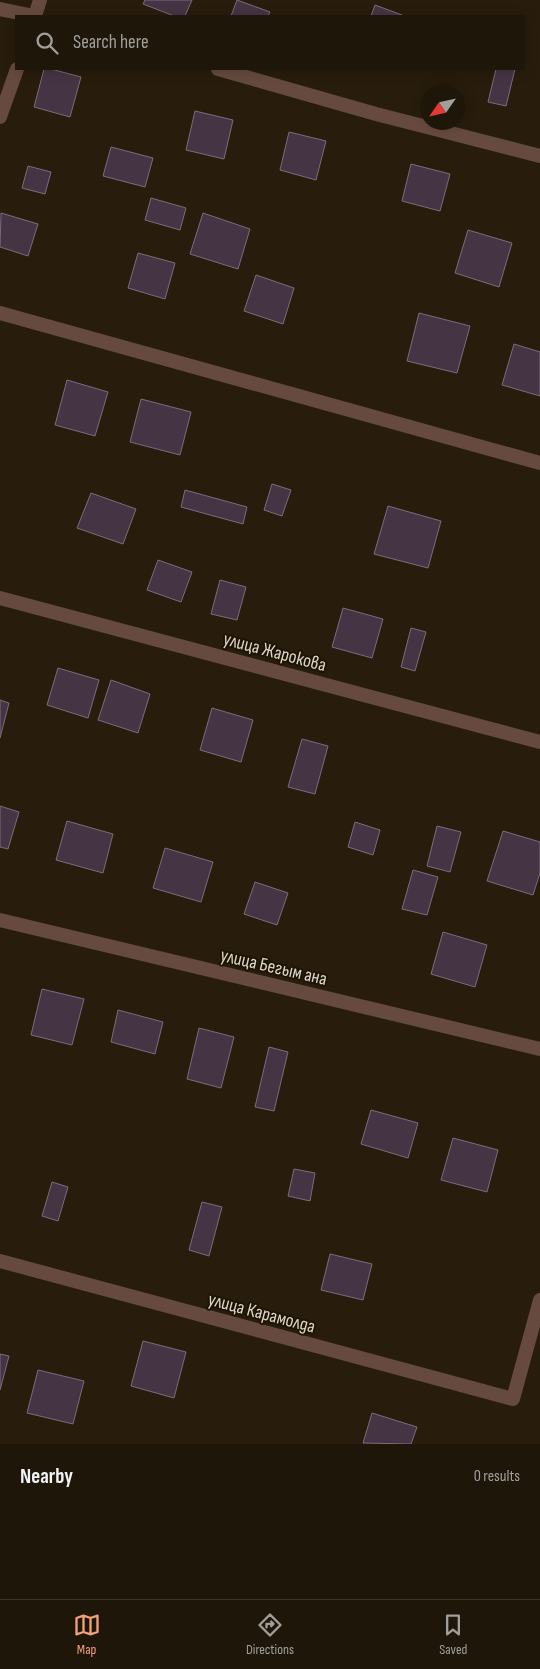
<!DOCTYPE html>
<html lang="en">
<head>
<meta charset="utf-8">
<style>
	:root { --surface:#1e1609; --page:#261f12; --text:#f1f3f6; --muted:#a19f9c; --line:#3c352a; --accent:#f1a17d }
	body { margin:0; font-family:"Sofia Sans Condensed",sans-serif; background:var(--page); color:var(--text) }
	.compass { position:absolute; left:420px; top:85px; width:45px; height:45px; border-radius:50%; background:var(--surface); box-shadow:0 2px 12px #0003; rotate:236deg }
	.list { margin:0; padding:0; list-style:none }
	h2 { display:flex; justify-content:space-between; align-items:center; height:65px; margin:0; padding:0 20px; font-size:21px }
	h2 small { font-size:16px; font-weight:400; color:var(--muted) }
	.icon { flex:none; width:28px; height:28px; fill:none; stroke:currentColor; stroke-width:2; stroke-linecap:round; stroke-linejoin:round }
	.map { position:relative; flex:none; width:540px; height:1444px; overflow:hidden }
	.search { position:absolute; background:var(--surface); box-shadow:0 2px 12px #0003; left:15px; right:15px; top:15px; height:55px; display:flex; align-items:center; gap:12px; box-sizing:border-box; padding:0 18px; border-radius:0px; color:var(--muted); font-size:19px }
	.sheet { height:155px; background:var(--surface) }
	nav { display:flex; justify-content:space-around; align-items:center; box-sizing:border-box; height:70px; border-top:1px solid var(--line); background:var(--surface); font-size:14px; color:var(--muted) }
	nav a { display:grid; justify-items:center; gap:2px }
	nav .on { color:var(--accent) }
	.map>svg:first-child { display:block }
	.building { fill:#453544; stroke:#7d6b7c }
	.lines { fill:none; stroke-linecap:round; stroke-linejoin:round }
	.minor { stroke:#664a3f; stroke-width:14 }
	.labels { text-anchor:middle; stroke-width:4; stroke-linejoin:round; paint-order:stroke }
	.street-label { font-size:19px; fill:#ddd5cb; stroke:#1e1404 }
</style>
</head>
<body>
<div class="map">
<svg width="540" height="1444" viewBox="0 0 540 1444">
	<rect width="100%" height="100%" fill="#281d0c"/>
	<g class="building">
		<polygon points="145,0 192,0 185,16 174,16 143,4"/>
		<polygon points="237,0 270,12 268,16 231,16"/>
		<polygon points="375,5 402,15 402,16 371,16"/>
		<polygon points="44,69 51,69 81,77 70,117 34,107"/>
		<polygon points="496,69 515,69 506,106 488,102"/>
		<polygon points="195,111 233,120 224,159 186,150"/>
		<polygon points="289,132 326,141 316,180 280,170"/>
		<polygon points="111,147 153,158 145,187 103,176"/>
		<polygon points="411,164 450,174 440,211 402,201"/>
		<polygon points="28,166 51,172 45,194 22,188"/>
		<polygon points="151,198 186,208 180,230 145,220"/>
		<polygon points="1,213 38,224 28,256 0,247"/>
		<polygon points="203,213 250,229 238,269 190,254"/>
		<polygon points="468,230 512,243 499,287 455,273"/>
		<polygon points="138,253 175,263 165,299 128,288"/>
		<polygon points="256,275 294,288 283,324 244,311"/>
		<polygon points="419,313 470,326 457,373 407,361"/>
		<polygon points="514,344 540,352 540,396 502,385"/>
		<polygon points="67,380 108,392 95,436 55,425"/>
		<polygon points="141,399 191,412 180,455 130,442"/>
		<polygon points="272,484 291,490 282,516 264,510"/>
		<polygon points="185,490 247,507 243,524 181,507"/>
		<polygon points="91,493 136,509 123,544 77,528"/>
		<polygon points="388,506 441,521 428,568 374,554"/>
		<polygon points="158,560 192,572 181,602 147,590"/>
		<polygon points="220,580 246,587 237,620 211,614"/>
		<polygon points="343,608 383,619 372,658 332,647"/>
		<polygon points="411,628 426,632 415,671 401,667"/>
		<polygon points="58,668 99,680 88,718 47,705"/>
		<polygon points="111,680 150,694 138,733 98,720"/>
		<polygon points="0,700 9,703 0,738"/>
		<polygon points="212,708 253,720 241,762 200,750"/>
		<polygon points="302,739 328,746 315,794 288,787"/>
		<polygon points="0,806 19,812 8,849 0,847"/>
		<polygon points="67,821 113,834 103,873 56,860"/>
		<polygon points="355,822 380,830 373,855 348,847"/>
		<polygon points="437,826 461,832 450,872 427,866"/>
		<polygon points="503,831 540,842 540,873 533,895 487,881"/>
		<polygon points="165,848 213,862 201,902 153,888"/>
		<polygon points="413,870 438,877 427,915 402,909"/>
		<polygon points="255,882 288,893 277,925 244,914"/>
		<polygon points="443,932 487,945 475,987 431,974"/>
		<polygon points="42,989 84,999 72,1045 31,1035"/>
		<polygon points="118,1010 163,1022 155,1054 111,1042"/>
		<polygon points="199,1028 234,1037 221,1088 187,1079"/>
		<polygon points="269,1047 288,1052 274,1111 255,1107"/>
		<polygon points="371,1110 418,1123 408,1158 361,1144"/>
		<polygon points="453,1138 498,1150 487,1192 441,1180"/>
		<polygon points="294,1169 315,1173 310,1201 288,1196"/>
		<polygon points="52,1182 68,1187 58,1221 42,1216"/>
		<polygon points="202,1202 222,1207 209,1256 189,1250"/>
		<polygon points="330,1254 372,1264 363,1300 321,1290"/>
		<polygon points="143,1341 186,1352 174,1398 131,1386"/>
		<polygon points="0,1354 9,1356 0,1390"/>
		<polygon points="38,1370 84,1381 73,1424 27,1413"/>
		<polygon points="372,1413 417,1427 411,1444 363,1443"/>
	</g>
	<g class="lines">
		<g class="minor">
			<polyline points="0,9 34,16"/>
			<polyline points="35,16 40,0"/>
			<polyline points="218,69 376,114 540,156"/>
			<polyline points="0,117 17,69"/>
			<polyline points="0,313 540,463"/>
			<polyline points="0,598 540,742"/>
			<polyline points="0,920 540,1049"/>
			<polyline points="0,1261 513,1399 540,1300"/>
		</g>
	</g>
	<g class="labels">
		<g class="street-label">
			<text transform="translate(275 651) rotate(15)" y="7">улица Жарокова</text>
			<text transform="translate(274 966) rotate(13)" y="7">улица Бегым ана</text>
			<text transform="translate(262 1312) rotate(15)" y="7">улица Карамолда</text>
		</g>
	</g>
</svg>
<svg class="compass" viewBox="-18 -18 36 36"><path d="M0-13l5 13h-10z" fill="#e53935"/><path d="M0 13l5-13h-10z" fill="#a19f9c"/></svg>
<div class="search"><svg class="icon" aria-label="search" viewBox="0 0 24 24"><circle cx="10" cy="10" r="6"/><path d="M15 15l6 6"/></svg>Search here</div>
</div>
<section class="sheet">
<h2>Nearby<small>0 results</small></h2>
<ul class="list">
</ul>
</section>
<nav>
<a class="on"><svg class="icon" aria-label="map" viewBox="0 0 24 24"><path d="M3 6l6-2 6 2 6-2v14l-6 2-6-2-6 2zM9 4v14M15 6v14"/></svg>Map</a>
<a><svg class="icon" aria-label="directions" viewBox="0 0 24 24"><path d="M12 3l9 9-9 9-9-9zM9 14v-3h6M13 9l2 2-2 2"/></svg>Directions</a>
<a><svg class="icon" aria-label="saved" viewBox="0 0 24 24"><path d="M7 4h10v16l-5-4-5 4z"/></svg>Saved</a>
</nav>
</body>
</html>
